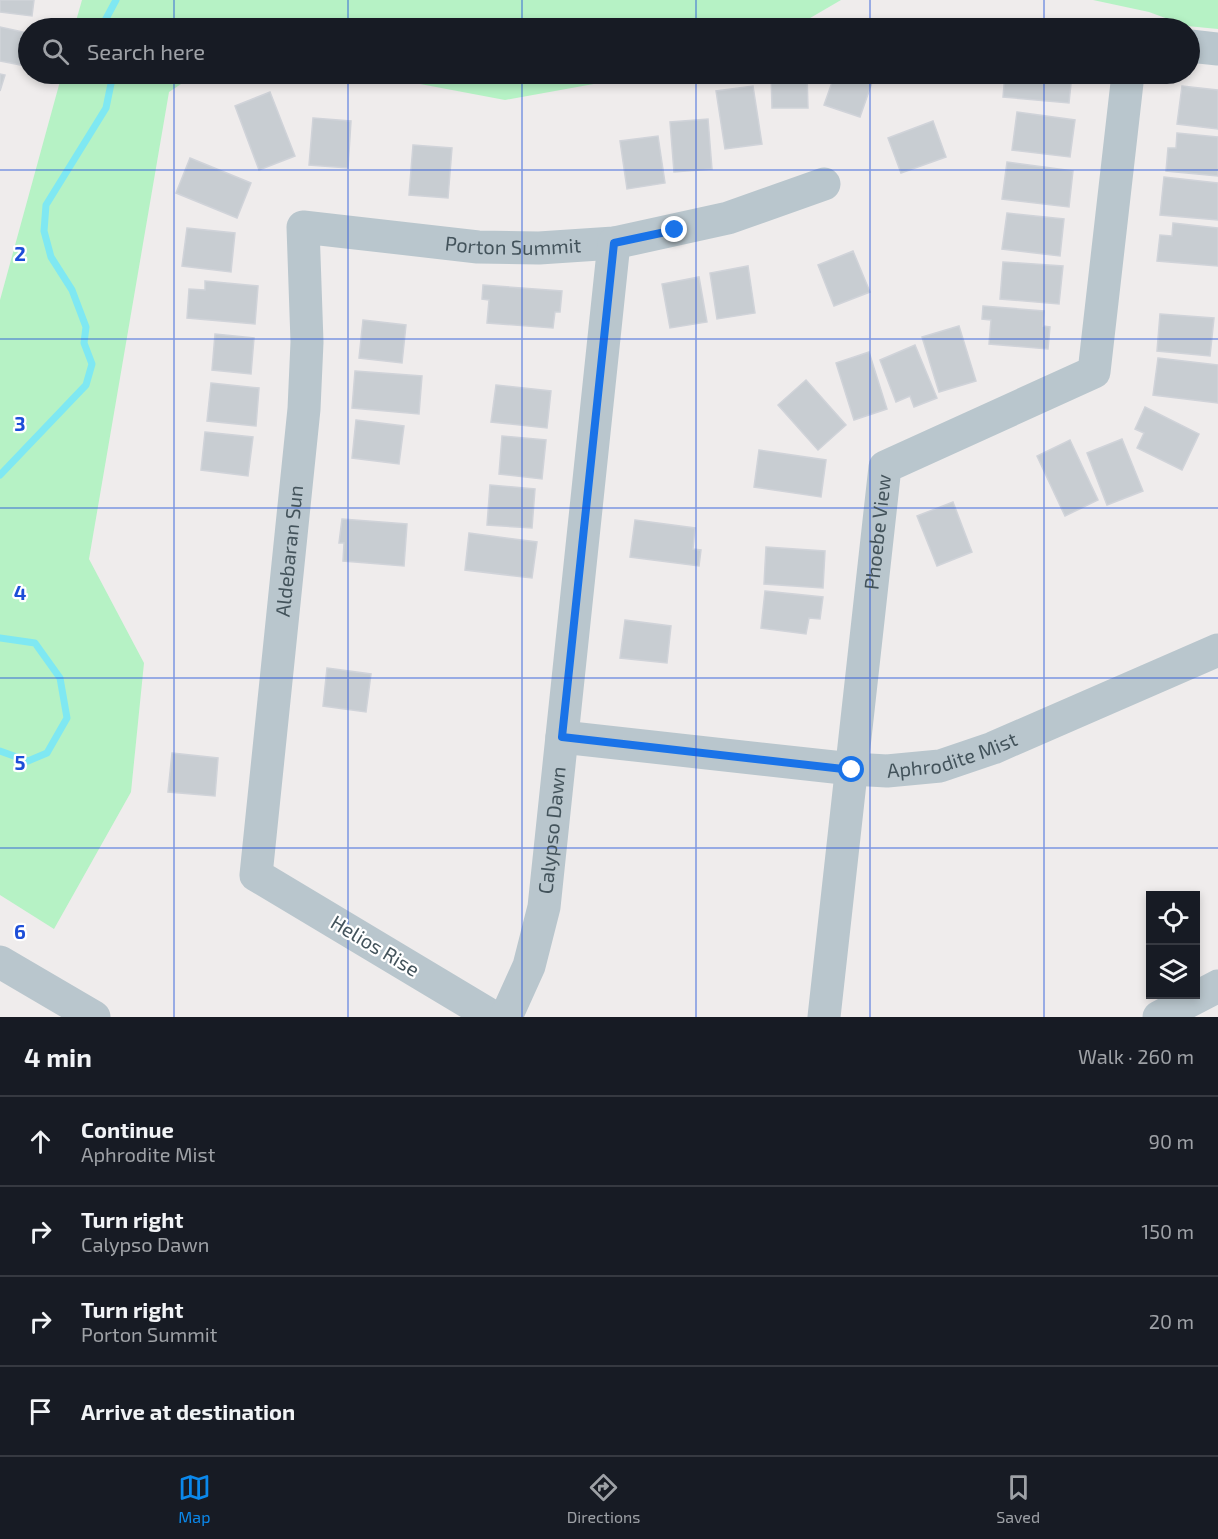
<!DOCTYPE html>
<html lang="en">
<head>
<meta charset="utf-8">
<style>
	:root { --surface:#171b24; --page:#242831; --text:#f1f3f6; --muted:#9ea1a6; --line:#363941; --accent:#0b88eb }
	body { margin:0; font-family:"Exo 2",sans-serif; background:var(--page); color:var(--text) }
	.controls { position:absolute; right:18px; bottom:18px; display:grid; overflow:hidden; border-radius:0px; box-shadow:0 3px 9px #0003 }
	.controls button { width:54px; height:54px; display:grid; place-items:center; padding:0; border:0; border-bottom:2px solid var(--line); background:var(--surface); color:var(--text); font:30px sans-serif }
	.stop { position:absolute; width:18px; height:18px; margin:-14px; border:4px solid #1a73e8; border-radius:50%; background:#fff }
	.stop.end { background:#1a73e8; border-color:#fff; box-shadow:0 2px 6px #0008 }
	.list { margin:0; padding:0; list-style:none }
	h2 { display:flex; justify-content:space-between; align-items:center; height:78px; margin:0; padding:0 24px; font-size:26px }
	h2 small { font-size:20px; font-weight:400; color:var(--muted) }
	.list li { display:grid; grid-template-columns:39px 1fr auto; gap:18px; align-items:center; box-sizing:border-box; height:90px; padding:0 24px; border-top:2px solid var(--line) }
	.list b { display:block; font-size:22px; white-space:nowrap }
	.list p { margin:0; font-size:20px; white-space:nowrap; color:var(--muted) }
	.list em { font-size:20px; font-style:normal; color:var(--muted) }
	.icon { flex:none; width:33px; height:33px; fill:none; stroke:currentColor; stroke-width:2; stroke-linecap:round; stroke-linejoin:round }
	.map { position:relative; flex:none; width:1218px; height:1017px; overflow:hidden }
	.search { position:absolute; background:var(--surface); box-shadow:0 3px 9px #0003; left:18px; right:18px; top:18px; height:66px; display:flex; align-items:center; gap:15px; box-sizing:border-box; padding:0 21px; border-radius:33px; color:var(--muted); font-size:22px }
	.sheet { height:438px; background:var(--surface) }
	nav { display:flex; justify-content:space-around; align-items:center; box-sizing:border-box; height:84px; border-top:2px solid var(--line); background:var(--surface); font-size:16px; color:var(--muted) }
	nav a { display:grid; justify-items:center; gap:3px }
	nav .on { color:var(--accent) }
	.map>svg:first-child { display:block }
	.green { fill:#b6f2c5 }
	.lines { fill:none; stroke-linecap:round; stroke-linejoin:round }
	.stream { stroke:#7fe8f2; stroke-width:7 }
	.building { fill:#c8cdd2; stroke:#d0d3d9; stroke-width:1.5 }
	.minor { stroke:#b9c6cd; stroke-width:33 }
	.route { stroke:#1a73e8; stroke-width:8 }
	.grid { fill:none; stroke:#1d4ed8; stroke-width:1.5; stroke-opacity:0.55 }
	.labels { text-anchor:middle; stroke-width:4.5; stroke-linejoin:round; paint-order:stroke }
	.street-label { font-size:20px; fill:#43535b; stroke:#fff }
	.grid-label { font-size:20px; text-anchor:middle; font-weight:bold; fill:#1d4ed8; stroke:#fff; stroke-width:4.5; stroke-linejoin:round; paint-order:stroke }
</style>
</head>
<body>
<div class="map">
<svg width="1218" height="1017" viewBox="0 0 1218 1017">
	<rect width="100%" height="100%" fill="#efecec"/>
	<g class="green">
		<polygon points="82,0 841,0 793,28 74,28"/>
		<polygon points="1093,0 1218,0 1218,29 1187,26 1149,12"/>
		<polygon points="62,74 196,74 169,92 89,559 144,663 131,792 54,929 0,895 0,300"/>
		<polygon points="367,74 649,74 505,100"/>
	</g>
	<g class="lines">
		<g class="stream">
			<polyline points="101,28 116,0"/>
			<polyline points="0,475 86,385 92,364 84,343 86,327 72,290 51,257 44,231 46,205 106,108 113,74"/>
			<polyline points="0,638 35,643 60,678 67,718 47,753 28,761 0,751"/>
		</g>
	</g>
	<g class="building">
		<polygon points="0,0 34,0 32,16 0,12"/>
		<polygon points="0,27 28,33 28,53 26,66 0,61"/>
		<polygon points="0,74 5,75 0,91"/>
		<polygon points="771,74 807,74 808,108 772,108"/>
		<polygon points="835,74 875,74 860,117 824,105"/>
		<polygon points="1005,74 1072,74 1069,103 1003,97"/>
		<polygon points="753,86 762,144 725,149 716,91"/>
		<polygon points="1182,86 1218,90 1218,129 1177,124"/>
		<polygon points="270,92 295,156 259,170 235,106"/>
		<polygon points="1017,112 1075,120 1070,157 1012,150"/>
		<polygon points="313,118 351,121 348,168 309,165"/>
		<polygon points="708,119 712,169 674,172 670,122"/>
		<polygon points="933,121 946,157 901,173 888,138"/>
		<polygon points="1177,133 1218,137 1218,176 1166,171 1168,148 1176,148"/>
		<polygon points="658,136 665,183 627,189 620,141"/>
		<polygon points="413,145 452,148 448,198 409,195"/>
		<polygon points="190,158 251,183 237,218 176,193"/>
		<polygon points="1007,162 1073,171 1069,207 1002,199"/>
		<polygon points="1164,177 1218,183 1218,220 1160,215"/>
		<polygon points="1007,213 1064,219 1060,256 1002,249"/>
		<polygon points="1173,223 1218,228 1218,266 1157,261 1160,235 1172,236"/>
		<polygon points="187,228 235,233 231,272 182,266"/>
		<polygon points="853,251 870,292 834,306 818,265"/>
		<polygon points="1003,262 1063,266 1059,304 1000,299"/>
		<polygon points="748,266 755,313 717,319 710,273"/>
		<polygon points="699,277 707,322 670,328 662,284"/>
		<polygon points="205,281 258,286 255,324 187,318 189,289 205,290"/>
		<polygon points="483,285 562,291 560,312 555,312 553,328 487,323 489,300 482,299"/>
		<polygon points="983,306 1044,311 1043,326 1050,327 1048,349 989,344 991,320 982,319"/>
		<polygon points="1160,314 1214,318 1210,356 1157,351"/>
		<polygon points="363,320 406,325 402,363 359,358"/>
		<polygon points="959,326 976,381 939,392 922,337"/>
		<polygon points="215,334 254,338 251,374 212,370"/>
		<polygon points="915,345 937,398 914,407 910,396 896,402 880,360"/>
		<polygon points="869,352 887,409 854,420 836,363"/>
		<polygon points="1158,358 1218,365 1218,403 1153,395"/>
		<polygon points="355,371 422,376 419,414 352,408"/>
		<polygon points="806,380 846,425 818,450 778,405"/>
		<polygon points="211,383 259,388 256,426 207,421"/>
		<polygon points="496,385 551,391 547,428 491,422"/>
		<polygon points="1145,407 1199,434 1182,470 1137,448 1144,433 1135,429"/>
		<polygon points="356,420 404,426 399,464 352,458"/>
		<polygon points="205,432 253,437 248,476 201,470"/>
		<polygon points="502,436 546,440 542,479 499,474"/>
		<polygon points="1122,439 1143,491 1107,505 1087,453"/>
		<polygon points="1070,440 1098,500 1065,516 1037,456"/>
		<polygon points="759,450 826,460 821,497 754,487"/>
		<polygon points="490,485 535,489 532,528 487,525"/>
		<polygon points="953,502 972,552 937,566 917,516"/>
		<polygon points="342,519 407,524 404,566 343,561 344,543 339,543"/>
		<polygon points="635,520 695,528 693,549 701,550 699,566 630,557"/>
		<polygon points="469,533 537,542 532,578 465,570"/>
		<polygon points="766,547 825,551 823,588 764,584"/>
		<polygon points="765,591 823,597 820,619 809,618 806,634 761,628"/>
		<polygon points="625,620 671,626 667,663 620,658"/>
		<polygon points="327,668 371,674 366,712 323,706"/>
		<polygon points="172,753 218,758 215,796 168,792"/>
	</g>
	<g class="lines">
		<g class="minor">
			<polyline points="1190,46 1218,49"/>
			<path id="s1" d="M562 737 852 769 887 771 940 766 993 748 1218 650"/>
			<polyline points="0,962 94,1017"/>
			<path id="s2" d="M493 1017 256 875 304 409 307 342 303 227 478 247 539 248 614 243 728 218 824 184"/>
			<path id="s3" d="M506 1017 529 966 544 907 614 243"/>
			<path id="s4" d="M824 1017 885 467 1094 372 1128 74"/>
			<polyline points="1159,1017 1218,986"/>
		</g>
	</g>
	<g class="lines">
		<polyline class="route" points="675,230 614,243 562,737 852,770"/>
	</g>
	<path class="grid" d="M174 0V28M348 0V28M522 0V28M696 0V28M870 0V28M1044 0V28M174 74V1017M348 74V1017M522 74V1017M696 74V1017M870 74V1017M1044 74V1017M0 170H1218M0 339H1218M0 508H1218M0 678H1218M0 848H1218"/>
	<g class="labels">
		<g class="street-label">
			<text dy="7" stroke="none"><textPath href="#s2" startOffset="1138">Porton Summit</textPath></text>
			<text dy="7" stroke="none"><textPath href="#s4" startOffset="488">Phoebe View</textPath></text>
			<text dy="7" stroke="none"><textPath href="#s2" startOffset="602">Aldebaran Sun</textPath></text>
			<text dy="7" stroke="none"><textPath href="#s1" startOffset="394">Aphrodite Mist</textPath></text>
			<text dy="7" stroke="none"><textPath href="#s3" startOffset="194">Calypso Dawn</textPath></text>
			<text transform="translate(375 946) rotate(31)" y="7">Helios Rise</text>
		</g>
	</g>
	<g class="grid-label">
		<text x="20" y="261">2</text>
		<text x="20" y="431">3</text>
		<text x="20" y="600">4</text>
		<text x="20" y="770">5</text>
		<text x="20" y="939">6</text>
	</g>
</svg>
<div class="controls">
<button><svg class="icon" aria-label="locate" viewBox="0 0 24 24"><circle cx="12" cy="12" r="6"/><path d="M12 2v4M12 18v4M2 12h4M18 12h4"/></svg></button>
<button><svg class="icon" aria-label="layers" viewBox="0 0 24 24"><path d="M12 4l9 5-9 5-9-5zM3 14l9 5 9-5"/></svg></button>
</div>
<div class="stop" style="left:852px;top:770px"></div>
<div class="stop end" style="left:675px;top:230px"></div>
<div class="search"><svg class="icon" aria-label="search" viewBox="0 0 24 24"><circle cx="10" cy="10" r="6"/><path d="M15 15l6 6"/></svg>Search here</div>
</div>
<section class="sheet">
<h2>4 min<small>Walk · 260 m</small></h2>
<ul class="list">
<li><svg class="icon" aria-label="ahead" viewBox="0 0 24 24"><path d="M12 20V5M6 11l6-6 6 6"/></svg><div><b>Continue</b><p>Aphrodite Mist</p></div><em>90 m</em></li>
<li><svg class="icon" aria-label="right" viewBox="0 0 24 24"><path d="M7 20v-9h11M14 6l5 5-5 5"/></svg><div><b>Turn right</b><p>Calypso Dawn</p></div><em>150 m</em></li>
<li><svg class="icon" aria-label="right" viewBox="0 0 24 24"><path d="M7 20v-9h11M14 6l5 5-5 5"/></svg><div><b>Turn right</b><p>Porton Summit</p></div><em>20 m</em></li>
<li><svg class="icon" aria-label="arrive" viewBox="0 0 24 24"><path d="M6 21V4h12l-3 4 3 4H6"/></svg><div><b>Arrive at destination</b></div></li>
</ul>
</section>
<nav>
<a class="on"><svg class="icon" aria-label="map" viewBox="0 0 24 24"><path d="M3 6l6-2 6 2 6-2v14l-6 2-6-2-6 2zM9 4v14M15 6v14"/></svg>Map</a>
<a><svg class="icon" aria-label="directions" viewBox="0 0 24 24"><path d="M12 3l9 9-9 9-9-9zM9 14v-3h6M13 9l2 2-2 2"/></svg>Directions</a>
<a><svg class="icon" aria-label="saved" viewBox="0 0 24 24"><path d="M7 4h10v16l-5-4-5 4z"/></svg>Saved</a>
</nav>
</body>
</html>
